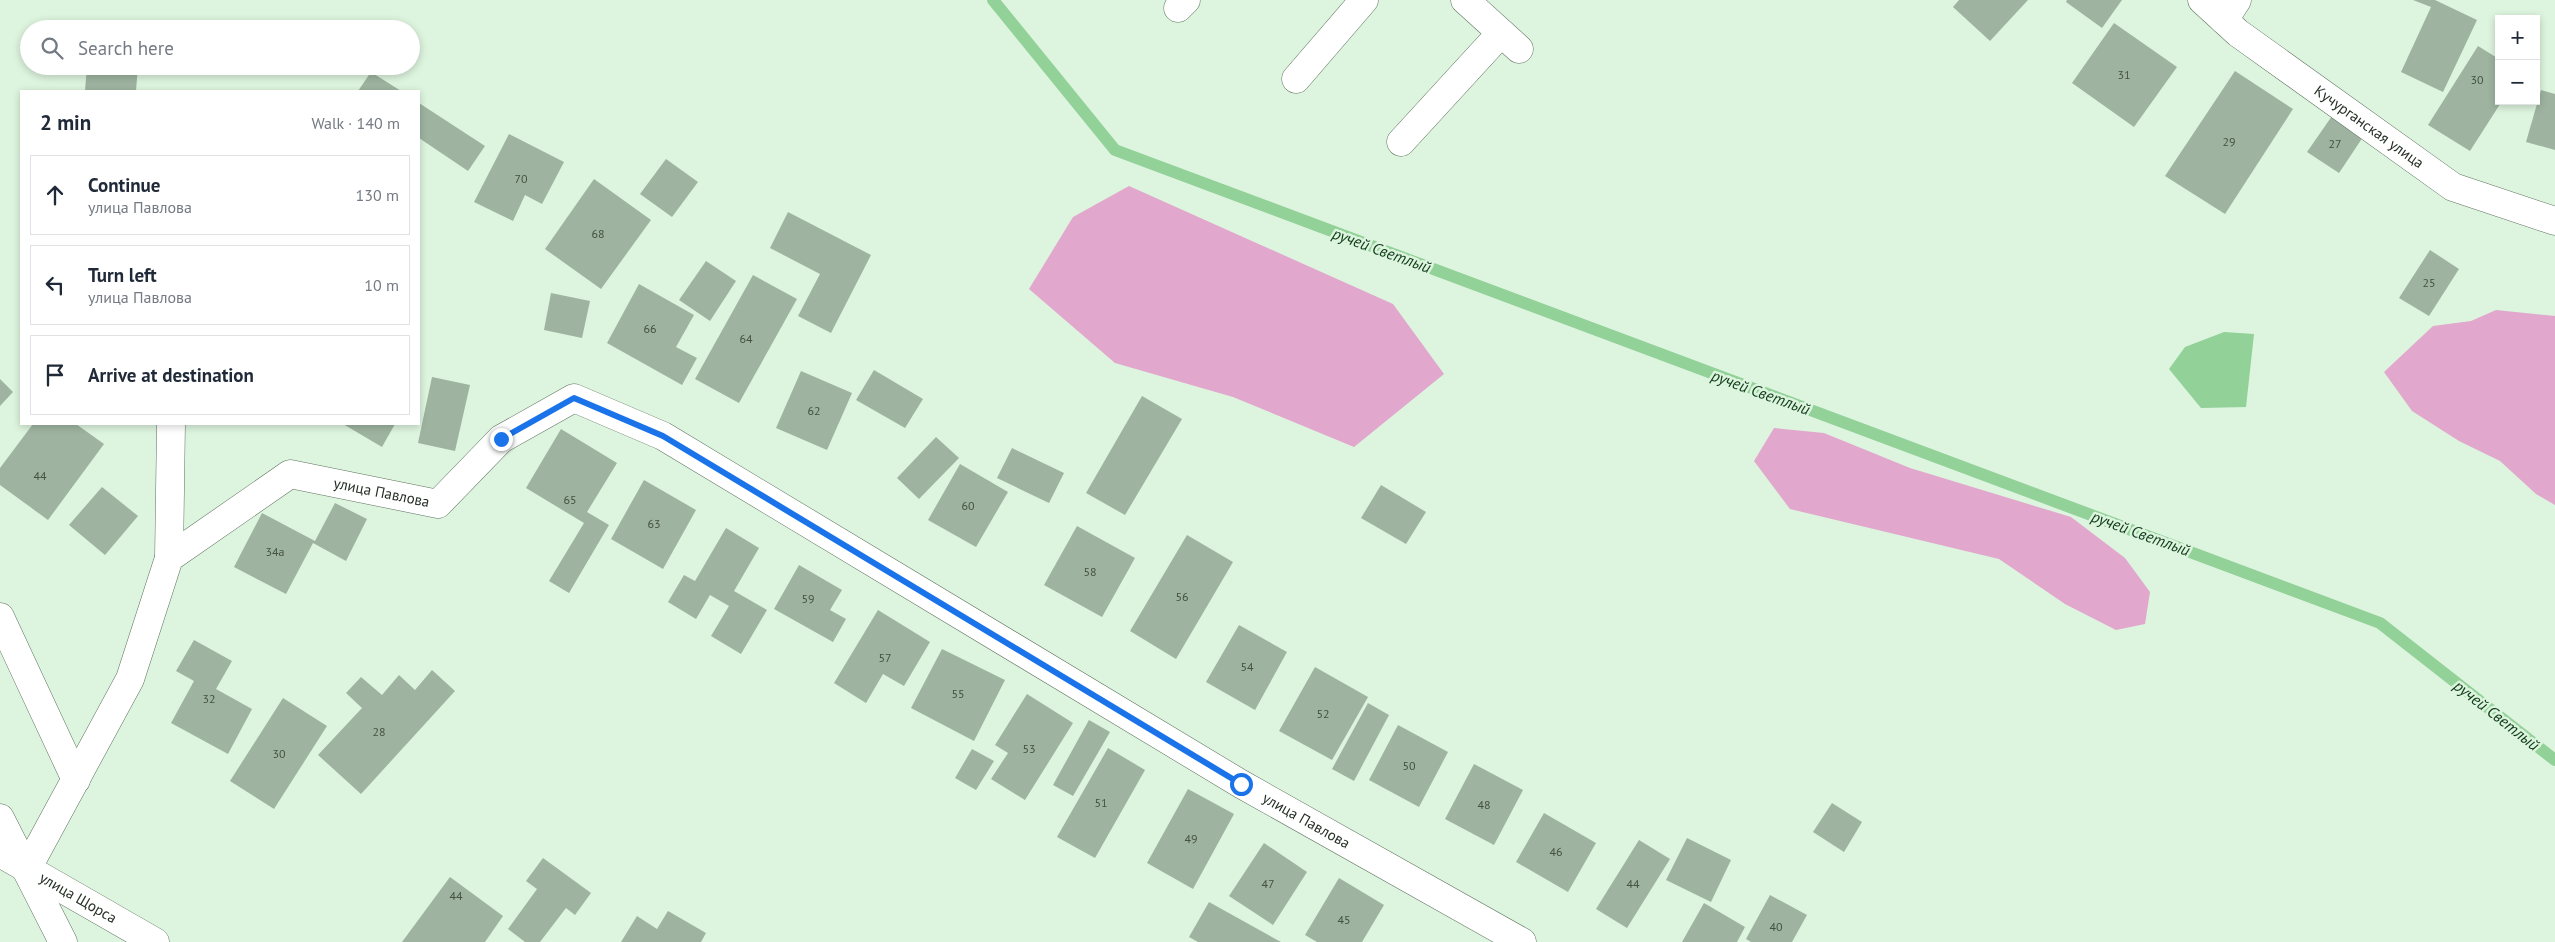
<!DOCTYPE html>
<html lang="en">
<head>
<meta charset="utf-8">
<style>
	:root { --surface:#fff; --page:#f2f2f3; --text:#1f2937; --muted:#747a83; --line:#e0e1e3 }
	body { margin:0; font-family:"PT Sans",sans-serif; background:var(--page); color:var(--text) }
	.controls { position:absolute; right:15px; top:15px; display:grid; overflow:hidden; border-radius:0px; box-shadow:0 2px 8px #0003 }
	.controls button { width:45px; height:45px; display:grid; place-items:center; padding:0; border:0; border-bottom:1px solid var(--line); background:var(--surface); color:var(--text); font:25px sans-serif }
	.stop { position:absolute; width:15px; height:15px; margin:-11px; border:4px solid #1a73e8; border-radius:50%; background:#fff }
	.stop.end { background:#1a73e8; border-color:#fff; box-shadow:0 1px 5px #0008 }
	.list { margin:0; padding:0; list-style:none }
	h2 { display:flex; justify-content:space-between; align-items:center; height:65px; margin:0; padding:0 20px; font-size:21px }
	h2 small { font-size:16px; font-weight:400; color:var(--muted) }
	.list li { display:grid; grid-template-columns:32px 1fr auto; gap:15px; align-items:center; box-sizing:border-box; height:80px; margin:0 10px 10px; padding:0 10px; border:1px solid var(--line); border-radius:0px }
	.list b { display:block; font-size:19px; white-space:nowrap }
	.list p { margin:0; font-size:16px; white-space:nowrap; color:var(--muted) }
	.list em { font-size:16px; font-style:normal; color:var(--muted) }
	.icon { flex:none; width:28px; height:28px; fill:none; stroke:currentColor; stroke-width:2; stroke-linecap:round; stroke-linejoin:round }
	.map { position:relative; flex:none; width:2555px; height:942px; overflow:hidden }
	.search { position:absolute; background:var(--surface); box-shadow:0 2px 8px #0003; left:20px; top:20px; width:400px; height:55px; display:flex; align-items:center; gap:12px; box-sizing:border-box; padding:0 18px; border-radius:28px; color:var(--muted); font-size:19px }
	.panel { position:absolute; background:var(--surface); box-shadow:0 2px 8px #0003; left:20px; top:90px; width:400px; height:335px; border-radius:0px }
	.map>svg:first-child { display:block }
	.green { fill:#e1a7cd }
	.water { fill:#92d198 }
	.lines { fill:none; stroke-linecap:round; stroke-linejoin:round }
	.stream { stroke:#92d198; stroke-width:12 }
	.building { fill:#9eb4a0 }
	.minor-casing { stroke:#5f7360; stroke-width:29 }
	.minor { stroke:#fff; stroke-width:28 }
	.route { stroke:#1a73e8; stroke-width:6 }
	.labels { text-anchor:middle; stroke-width:5; stroke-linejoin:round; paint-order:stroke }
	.number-label { font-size:12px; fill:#455145 }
	.street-label { font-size:15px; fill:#273027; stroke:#ddf4de }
	.water-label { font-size:16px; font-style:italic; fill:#0e3b17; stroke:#ddf4de }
</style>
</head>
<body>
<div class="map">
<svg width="2555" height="942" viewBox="0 0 2555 942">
	<rect width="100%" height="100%" fill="#ddf4de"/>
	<g class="green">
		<polygon points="1129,186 1393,304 1444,374 1354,447 1233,397 1115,363 1029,289 1073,217"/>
		<polygon points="2496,310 2555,316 2555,505 2536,494 2500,461 2459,441 2412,411 2384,372 2433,326 2471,321"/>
		<polygon points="1774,428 1824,433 1910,468 2071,517 2125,558 2150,592 2145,624 2116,630 2065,604 1999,559 1790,509 1754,461"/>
	</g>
	<polygon class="water" points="2224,332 2254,334 2246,407 2201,408 2169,369 2185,347"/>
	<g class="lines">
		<polyline class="stream" points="993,0 1115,150 2380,623 2555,760"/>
	</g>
	<g class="building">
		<polygon points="1959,0 2028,0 1990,41 1953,7"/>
		<polygon points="2067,0 2122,0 2102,28 2066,2"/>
		<polygon points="2413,0 2435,0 2477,20 2443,92 2401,72 2431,7"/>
		<polygon points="2114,23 2177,67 2134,127 2072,83"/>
		<polygon points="2478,46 2499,59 2499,101 2502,101 2470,151 2428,125"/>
		<polygon points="87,66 138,66 136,91 85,91"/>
		<polygon points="2235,71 2293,109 2225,214 2165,176"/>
		<polygon points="371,72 401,91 358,91"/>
		<polygon points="2541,90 2555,94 2555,150 2526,142"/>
		<polygon points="419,103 485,146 468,171 419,138"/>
		<polygon points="2332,116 2363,137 2339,173 2307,152"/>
		<polygon points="509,134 564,162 542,204 525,195 513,221 474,202"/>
		<polygon points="666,159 698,182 672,217 640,194"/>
		<polygon points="594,179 651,220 601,289 545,249"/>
		<polygon points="788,212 871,255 831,333 798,316 820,274 770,248"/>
		<polygon points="2430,250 2459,269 2429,316 2399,298"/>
		<polygon points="706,261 736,281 710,321 679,300"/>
		<polygon points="753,275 797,299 739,403 695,379"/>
		<polygon points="639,284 694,315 676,347 697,358 682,385 607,343"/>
		<polygon points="551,293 590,301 582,338 544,330"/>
		<polygon points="874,370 923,399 905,428 856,400"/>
		<polygon points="801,371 852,393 827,450 776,428"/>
		<polygon points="432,377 470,385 455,451 418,443"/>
		<polygon points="0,379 13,392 0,406"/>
		<polygon points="1142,396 1182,419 1125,515 1086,493"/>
		<polygon points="33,424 76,424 104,444 48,520 0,485 0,468"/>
		<polygon points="343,424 395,424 382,447"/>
		<polygon points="561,429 617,463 587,512 609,525 569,593 549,581 584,523 526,488"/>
		<polygon points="936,437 959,458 919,499 897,478"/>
		<polygon points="1012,448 1064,473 1049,503 997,478"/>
		<polygon points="960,464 1008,492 976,547 928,520"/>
		<polygon points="644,480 696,510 663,569 611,539"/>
		<polygon points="1381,485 1426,512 1406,544 1361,518"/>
		<polygon points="102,487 138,516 105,555 69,525"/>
		<polygon points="335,503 367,519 346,561 313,543 286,594 234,567 262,513 315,541"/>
		<polygon points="1077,526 1135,558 1102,617 1044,585"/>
		<polygon points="726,528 759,548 734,591 767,610 741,654 711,636 729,606 710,595 696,619 668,602 684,575 695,581"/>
		<polygon points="1187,535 1233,562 1176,659 1130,631"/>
		<polygon points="799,565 842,590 830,610 846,619 833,642 774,609"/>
		<polygon points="878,610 930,642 904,686 883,674 866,703 834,683"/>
		<polygon points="1239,625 1287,652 1255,710 1206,682"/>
		<polygon points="194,640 232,661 216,689 252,709 228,754 171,723 194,681 176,671"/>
		<polygon points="942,649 1005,680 974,741 911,708"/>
		<polygon points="1315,667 1368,697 1332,760 1279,731"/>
		<polygon points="432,670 455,691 361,794 318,755 362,708 346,693 361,677 382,695 399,675 415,690"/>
		<polygon points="1027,694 1073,723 1025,800 991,779 1008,753 995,745"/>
		<polygon points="283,698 327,726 274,809 230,781"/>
		<polygon points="1368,703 1389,715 1354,781 1332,769"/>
		<polygon points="1089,720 1110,732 1073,796 1053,785"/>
		<polygon points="1398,725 1448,752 1419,807 1369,780"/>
		<polygon points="1108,748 1145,770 1095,858 1057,837"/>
		<polygon points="972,749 994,761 976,790 955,778"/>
		<polygon points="1474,764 1523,790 1494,845 1445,819"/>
		<polygon points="1188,789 1234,814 1193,889 1147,863"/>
		<polygon points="1832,803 1862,822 1844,852 1813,832"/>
		<polygon points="1544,813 1596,843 1568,892 1516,862"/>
		<polygon points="1687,838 1731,860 1711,902 1666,880"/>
		<polygon points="1639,840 1670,859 1627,928 1596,909"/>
		<polygon points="1264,843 1307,872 1273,925 1229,896"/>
		<polygon points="543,858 591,893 575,915 566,908 540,942 525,942 508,929 537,889 526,881"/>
		<polygon points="450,877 503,916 485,942 402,942"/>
		<polygon points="1339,878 1384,905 1362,942 1317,942 1305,935"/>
		<polygon points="1770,895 1807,915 1792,942 1751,942 1746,939"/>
		<polygon points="1209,902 1281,942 1198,942 1189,937"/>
		<polygon points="1704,903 1745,927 1737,942 1682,942"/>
		<polygon points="668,911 706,933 701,942 621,942 637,916 657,929"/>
	</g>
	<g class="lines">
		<g class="minor-casing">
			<g id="minor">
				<polyline points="1465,0 1519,49"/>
				<path id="s1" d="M2202 0 2238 33 2453 187 2555 221"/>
				<polyline points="1178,8 1186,0"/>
				<polyline points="2224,20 2237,0"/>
				<polyline points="1296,79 1364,0"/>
				<polyline points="1401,142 1501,33"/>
				<polyline points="169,558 171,424"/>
				<polyline points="0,617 76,780"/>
				<polyline points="0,818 63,942"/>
				<path id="s2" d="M0 853 155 942"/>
				<path id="s3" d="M27 869 130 679 169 558 290 474 438 504 501 439 574 398 663 436 1241 784 1522 942"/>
			</g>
		</g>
		<use href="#minor" class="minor"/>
	</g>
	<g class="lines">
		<polyline class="route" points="501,439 574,398 663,436 1241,784"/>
	</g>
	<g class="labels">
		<g class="number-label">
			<text x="2124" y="79">31</text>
			<text x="2477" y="84">30</text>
			<text x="2229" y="146">29</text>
			<text x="2335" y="148">27</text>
			<text x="521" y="183">70</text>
			<text x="598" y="238">68</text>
			<text x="2429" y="287">25</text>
			<text x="650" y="333">66</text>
			<text x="746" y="343">64</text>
			<text x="814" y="415">62</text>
			<text x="40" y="480">44</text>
			<text x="570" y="504">65</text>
			<text x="968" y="510">60</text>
			<text x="654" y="528">63</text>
			<text x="275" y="556">34а</text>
			<text x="1090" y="576">58</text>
			<text x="1182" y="601">56</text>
			<text x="808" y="603">59</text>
			<text x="885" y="662">57</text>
			<text x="1247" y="671">54</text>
			<text x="958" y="698">55</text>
			<text x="209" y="703">32</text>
			<text x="1323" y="718">52</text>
			<text x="379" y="736">28</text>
			<text x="1029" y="753">53</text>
			<text x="279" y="758">30</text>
			<text x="1409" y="770">50</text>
			<text x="1101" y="807">51</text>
			<text x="1484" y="809">48</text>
			<text x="1191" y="843">49</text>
			<text x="1556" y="856">46</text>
			<text x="1268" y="888">47</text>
			<text x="1633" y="888">44</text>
			<text x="456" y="900">44</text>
			<text x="1344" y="924">45</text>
			<text x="1776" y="931">40</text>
		</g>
		<g class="street-label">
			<text dy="5" stroke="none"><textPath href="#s1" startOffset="210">Кучурганская улица</textPath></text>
			<text dy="5" stroke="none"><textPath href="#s3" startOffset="584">улица Павлова</textPath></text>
			<text dy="5" stroke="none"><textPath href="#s3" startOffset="1662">улица Павлова</textPath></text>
			<text dy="5" stroke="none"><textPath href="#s2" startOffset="90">улица Щорса</textPath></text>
		</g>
		<g class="water-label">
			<text transform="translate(1382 250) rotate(20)" y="6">ручей Светлый</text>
			<text transform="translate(1761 392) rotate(20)" y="6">ручей Светлый</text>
			<text transform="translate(2141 533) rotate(20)" y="6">ручей Светлый</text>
			<text transform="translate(2497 715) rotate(38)" y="6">ручей Светлый</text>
		</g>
	</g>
</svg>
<div class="controls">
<button>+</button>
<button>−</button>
</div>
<div class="stop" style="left:1241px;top:784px"></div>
<div class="stop end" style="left:501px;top:439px"></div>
<div class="search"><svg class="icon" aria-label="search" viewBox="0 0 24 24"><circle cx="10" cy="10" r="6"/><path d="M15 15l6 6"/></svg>Search here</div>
<section class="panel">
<h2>2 min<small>Walk · 140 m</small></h2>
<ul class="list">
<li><svg class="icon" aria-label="ahead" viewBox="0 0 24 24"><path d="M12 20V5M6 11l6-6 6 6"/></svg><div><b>Continue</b><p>улица Павлова</p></div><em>130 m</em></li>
<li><svg class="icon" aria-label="left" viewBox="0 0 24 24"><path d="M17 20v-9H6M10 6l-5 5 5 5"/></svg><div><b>Turn left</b><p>улица Павлова</p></div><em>10 m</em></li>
<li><svg class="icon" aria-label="arrive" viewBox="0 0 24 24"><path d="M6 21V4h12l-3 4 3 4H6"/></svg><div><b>Arrive at destination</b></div></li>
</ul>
</section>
</div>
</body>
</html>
